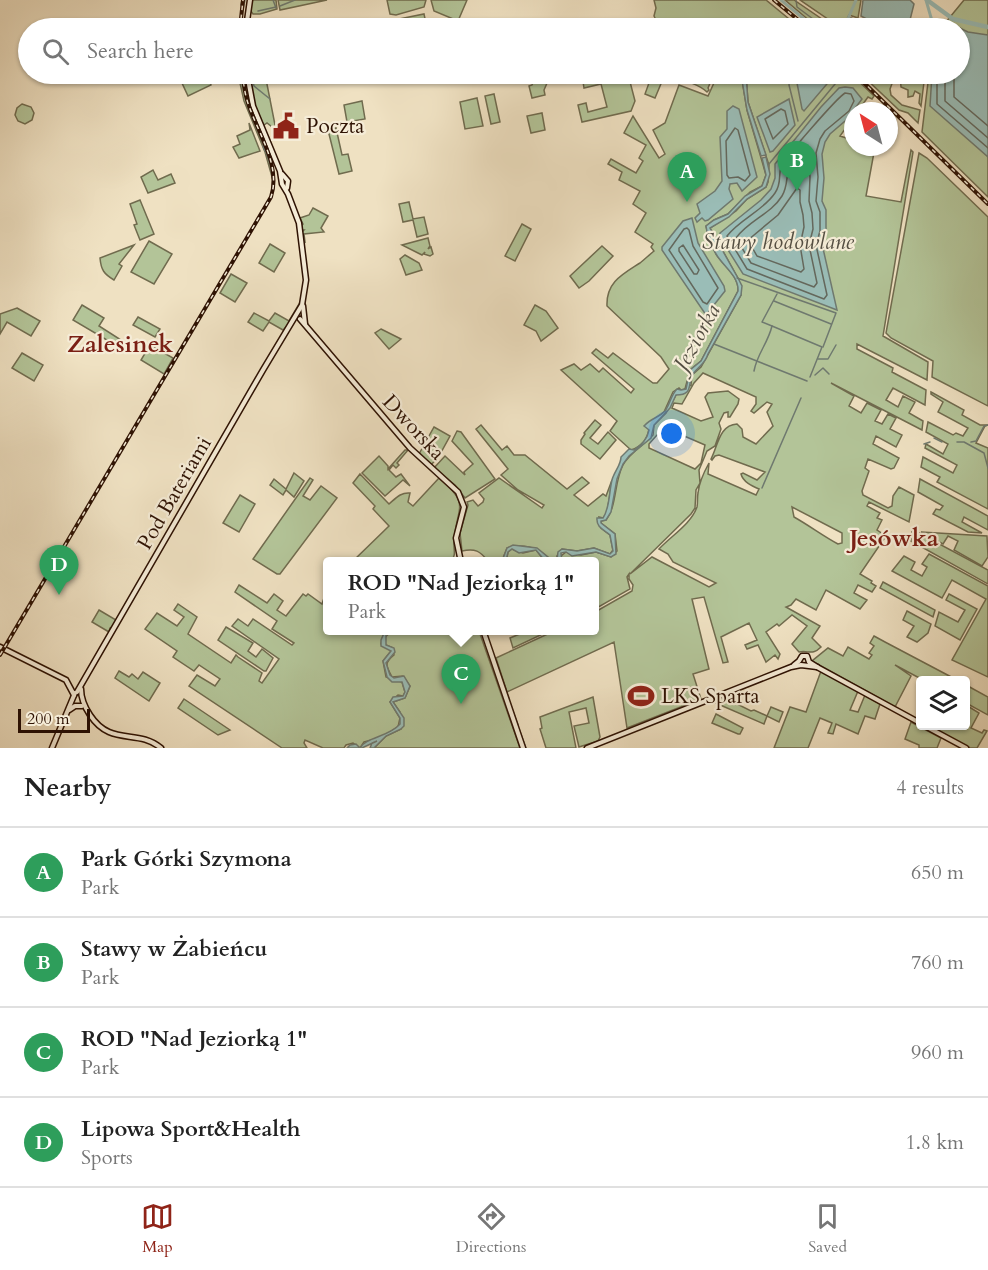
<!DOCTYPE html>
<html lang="en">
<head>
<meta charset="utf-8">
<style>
	:root { --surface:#fff; --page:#f2f2f2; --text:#222; --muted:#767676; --line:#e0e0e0; --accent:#8f2418 }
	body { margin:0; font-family:Cardo,serif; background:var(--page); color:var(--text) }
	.controls { position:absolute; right:18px; bottom:18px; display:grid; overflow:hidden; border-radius:6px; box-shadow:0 2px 4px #0004 }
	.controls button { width:54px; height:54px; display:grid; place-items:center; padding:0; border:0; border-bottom:2px solid var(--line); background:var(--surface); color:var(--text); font:30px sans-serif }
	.compass { position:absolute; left:844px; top:102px; width:54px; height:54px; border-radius:50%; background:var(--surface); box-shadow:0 2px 4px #0004; rotate:324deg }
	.scale { position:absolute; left:18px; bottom:15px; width:72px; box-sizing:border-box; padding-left:6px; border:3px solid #2e1203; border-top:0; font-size:16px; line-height:21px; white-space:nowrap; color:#2e1203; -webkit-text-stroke:4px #f5ecd7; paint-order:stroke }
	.you { position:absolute; left:672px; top:434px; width:21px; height:21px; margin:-15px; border:4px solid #fff; border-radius:50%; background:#1a73e8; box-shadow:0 0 0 9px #1a73e833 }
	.badge { display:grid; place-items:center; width:39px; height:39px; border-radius:50%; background:var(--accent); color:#fff; font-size:20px; font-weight:700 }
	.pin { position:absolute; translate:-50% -50px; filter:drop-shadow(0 2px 3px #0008) }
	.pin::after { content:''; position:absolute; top:32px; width:21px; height:18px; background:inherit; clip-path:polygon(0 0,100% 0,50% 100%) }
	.popup { position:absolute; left:323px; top:557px; width:276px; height:78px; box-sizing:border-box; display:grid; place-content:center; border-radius:6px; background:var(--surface); filter:drop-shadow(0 2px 4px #0005); font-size:20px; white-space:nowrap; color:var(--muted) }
	.popup b { font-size:22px; color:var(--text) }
	.popup::after { content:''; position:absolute; left:50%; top:100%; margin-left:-12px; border:12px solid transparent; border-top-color:var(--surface) }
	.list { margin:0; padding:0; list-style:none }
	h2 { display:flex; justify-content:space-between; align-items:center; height:78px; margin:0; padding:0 24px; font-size:26px }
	h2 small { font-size:20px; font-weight:400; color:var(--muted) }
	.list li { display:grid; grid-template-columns:39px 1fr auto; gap:18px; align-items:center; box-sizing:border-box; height:90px; padding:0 24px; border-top:2px solid var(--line) }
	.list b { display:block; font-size:22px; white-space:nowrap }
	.list p { margin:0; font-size:20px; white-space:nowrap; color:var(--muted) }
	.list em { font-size:20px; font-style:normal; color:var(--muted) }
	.icon { flex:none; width:33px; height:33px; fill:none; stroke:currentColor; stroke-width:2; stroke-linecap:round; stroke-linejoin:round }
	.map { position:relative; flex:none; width:988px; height:748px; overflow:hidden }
	.search { position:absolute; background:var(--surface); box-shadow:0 2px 4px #0004; left:18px; right:18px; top:18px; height:66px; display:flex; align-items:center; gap:15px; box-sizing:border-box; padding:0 21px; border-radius:33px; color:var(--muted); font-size:22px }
	.sheet { height:438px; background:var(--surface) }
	nav { display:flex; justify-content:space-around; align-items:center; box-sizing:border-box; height:84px; border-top:2px solid var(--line); background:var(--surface); font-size:16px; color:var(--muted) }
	nav a { display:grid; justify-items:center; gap:3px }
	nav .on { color:var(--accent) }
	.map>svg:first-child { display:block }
	.green { fill:#b3c498; stroke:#706b4e; stroke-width:1.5; fill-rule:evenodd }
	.water { fill:#9abdb7; stroke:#6f796f; stroke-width:1.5 }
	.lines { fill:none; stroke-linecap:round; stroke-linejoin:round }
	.shore { stroke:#64685d; stroke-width:1.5 }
	.stream { stroke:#6f796f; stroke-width:1.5 }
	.canal { stroke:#9abdb7; stroke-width:3 }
	.river { stroke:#9abdb7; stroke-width:4.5 }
	.secondary-casing { stroke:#2e1203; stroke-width:7 }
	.secondary { stroke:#f5ecd7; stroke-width:4 }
	.rail-casing { stroke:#2e1203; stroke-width:4 }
	.rail { stroke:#f5ecd7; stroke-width:1.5; stroke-dasharray:4.5; stroke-linecap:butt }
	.labels { text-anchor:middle; stroke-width:4.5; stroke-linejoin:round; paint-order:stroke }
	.poi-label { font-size:21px; fill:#2e1203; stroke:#f5ecd7; text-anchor:start }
	.street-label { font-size:21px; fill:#2e1203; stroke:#f5ecd7 }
	.water-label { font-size:22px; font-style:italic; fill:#544e42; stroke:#f5ecd7 }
	.quarter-label { font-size:24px; font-weight:bold; fill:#7a1f14; stroke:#f5ecd7 }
</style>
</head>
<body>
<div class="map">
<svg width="988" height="748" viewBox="0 0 988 748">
	<rect width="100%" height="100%" fill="#efe1c2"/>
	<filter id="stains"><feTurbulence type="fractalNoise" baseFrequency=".00333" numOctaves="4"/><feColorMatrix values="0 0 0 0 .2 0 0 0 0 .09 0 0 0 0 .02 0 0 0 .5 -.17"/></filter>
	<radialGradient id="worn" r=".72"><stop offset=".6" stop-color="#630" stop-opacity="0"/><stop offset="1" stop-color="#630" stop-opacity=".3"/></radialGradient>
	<g class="green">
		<polygon points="252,0 276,0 277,9 260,14 253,14 250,10"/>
		<polygon points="278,0 327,0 280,10"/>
		<polygon points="387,0 426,0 424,7 396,15 390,14"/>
		<polygon points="431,0 467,0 458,21 434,11"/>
		<polygon points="654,0 766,0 800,28 660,28 654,16 656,8"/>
		<polygon points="785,0 794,0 835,28 818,28"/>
		<polygon points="800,0 861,0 858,18 849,15 843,28 841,28"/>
		<polygon points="964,0 988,0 988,197 922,132 929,74 960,74 960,28 941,28"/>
		<polygon points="424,14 427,28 391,28 389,21"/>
		<polygon points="202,74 206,74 211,85 188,96 182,83"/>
		<polygon points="238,74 242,74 246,99 271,165 274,184 265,152 244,101"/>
		<polygon points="248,74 265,74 276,130 267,123 264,125 262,122 253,100"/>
		<polygon points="536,74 551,74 544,90 545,95 532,98 529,86 532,85"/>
		<polygon points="591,74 628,74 635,101 631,111 582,122 578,105 586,103 588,112 607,107 601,84 584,88 582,75"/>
		<polygon points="632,74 651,74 670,81 663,79 655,98 645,94 649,83 648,77 634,80"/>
		<path d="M688 74H714L708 88 709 90 707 92C701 86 684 79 676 80L677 77 685 80Z"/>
		<path d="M718 74H741L747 110 766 175 762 186 750 192 728 214 714 220 706 226C708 236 711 245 716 254 724 266 739 276 738 291L701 361 690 370 685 389 681 390 679 388 673 392 664 412 645 426 649 428C648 439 641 447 631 450L610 431 617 421 561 370 574 364 581 370 590 364 599 372 603 368 631 393 634 389 592 353 596 349 608 358 613 353 653 383H657L669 369 661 357 607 306C606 282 623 274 640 263 645 259 649 255 654 251L651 247 653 244 635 232 646 213 633 204 640 191 619 180 622 172 608 164 611 159 636 173 643 161 639 158 646 145 624 133 633 116 659 158 665 154 653 130 665 123 679 85 708 96Z"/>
		<path d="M746 74H800L798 76 832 78V74H851L874 96 872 99 868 97 858 111H853V118L840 136 853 140V147H875L866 196 901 202 911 150 913 152 883 336 928 362 927 380 857 344V349L893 368 892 372 926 390 925 405 893 388 886 400 898 407 903 396 915 402 909 413 923 421 922 430 831 383 854 396 849 406 861 413 867 403 881 410 875 421 882 424 888 414 896 418 890 429 902 435 896 447 876 436 873 444 899 458 894 468 891 469 868 459 865 468 869 471 862 491 863 495 888 508 892 506 893 496 899 487 914 495 909 522 869 502 867 506 880 513 877 518 882 520 877 530 886 536 860 574 872 581 871 583 876 586 872 592 858 585 854 593 867 600 860 609 826 590 816 610 796 599 791 605 786 607 820 626 812 638 821 647C812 656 809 650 799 652L792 644 807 626 792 615 779 626 777 624 766 632 780 654 778 659 775 655 766 662 758 645 747 649 745 645 757 640 749 623 721 637 728 662 723 663 704 597 692 599 709 669 693 674 701 699 627 728 614 642 507 692 496 658 554 631 594 630 595 612 632 591 633 585 629 579V574L627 577 630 589 595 609 594 562 562 561 561 556 566 552 581 555 596 552 611 557 617 551 615 534 601 523V521L606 520C617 506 614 482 623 465 629 453 644 445 653 435L654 425 666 413 676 395 691 385 692 375 701 367 741 295 739 280 710 228 736 211 747 199 766 187 768 182 769 165 748 102ZM703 373 756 397V404L751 411 754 413 767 402 772 404 767 412 773 426 756 444 743 437 742 429 737 424C719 425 718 446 711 459L712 460 715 456 719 455 765 472 757 480 743 473 741 474C743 482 752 486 759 489L756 495 708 474 709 463C704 472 699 483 698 493 697 498 698 502 697 507 691 524 671 536 659 549L668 554 673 562 716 583 709 587 652 557 630 574 691 514 695 508 696 490 700 483 699 470 707 451 715 446 721 429 719 423 724 413 728 412V417H730L738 404 739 399 728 391 708 393 705 397 713 417 701 421 672 408 674 403 682 404 694 383ZM668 429 705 445 701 463 695 469 649 448V444L657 435ZM792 507 842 533V543L838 544C823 536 810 526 794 517Z"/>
		<polygon points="861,74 878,74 893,81 890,89 891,95 902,105 920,110 918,123 908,113 899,110"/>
		<polygon points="900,74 910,74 921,80 925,74 921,106 919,103 920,94 915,91 913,96 908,97 908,90 901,87"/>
		<polygon points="494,94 500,122 491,124 485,96"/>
		<polygon points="477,98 483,126 465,129 460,102"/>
		<polygon points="362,101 365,119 347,122 344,105"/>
		<polygon points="22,104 31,107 34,113 32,120 25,124 18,121 15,115 17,108"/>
		<polygon points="542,113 545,130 531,133 527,116"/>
		<polygon points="249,123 260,151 239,158 233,147 240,144 237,136 250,130"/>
		<polygon points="336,128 342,155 348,154 352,171 339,174 328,130"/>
		<polygon points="919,153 927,158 988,217 988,406 932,377 933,361 891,338 886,333"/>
		<polygon points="153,170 158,180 171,174 175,183 148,193 141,177"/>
		<polygon points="140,200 154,234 140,240 134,225 137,224 130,204"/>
		<polygon points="409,202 413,219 424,217 428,234 417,237 413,220 403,222 399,204"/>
		<polygon points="313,208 328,216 321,228 324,232 304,234 305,242 303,241 302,232 304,230 302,230 301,226 303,224 300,218 309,215"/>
		<polygon points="522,224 531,229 515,261 505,256"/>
		<polygon points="428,238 430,246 428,249 431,247 433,254 430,256 424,254 425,252 422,255 402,245"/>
		<polygon points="149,241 172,254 154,284 131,272"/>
		<polygon points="270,244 285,253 274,272 259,263"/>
		<path d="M134 245 119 264 122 266 114 280C104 274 101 270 100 258Z"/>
		<polygon points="602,246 613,256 589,281 579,288 570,276"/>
		<polygon points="405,255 419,263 422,270 406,275 400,259"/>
		<polygon points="231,274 247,283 235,302 220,293"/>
		<path d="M299 304C299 312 289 325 283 330L269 322 263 331 248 322 254 313 269 321 275 313 289 321Z"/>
		<polygon points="82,305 104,318 99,326 121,340 117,346 73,320"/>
		<polygon points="535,305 546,311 558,328 541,341 536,331 524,325"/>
		<polygon points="17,308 40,321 31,336 7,322 0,334 0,314"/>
		<polygon points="138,317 160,329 155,337 133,325"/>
		<polygon points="381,329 401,339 389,349 375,333"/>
		<polygon points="150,345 173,358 164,374 141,360"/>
		<polygon points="22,353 43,365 34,381 12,368"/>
		<polygon points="931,392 964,410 962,415 980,425 988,425 985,426 976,443 988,448 988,509 937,482 940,477 921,467 923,457 953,473 957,465 925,448 926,444 943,454 948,444 926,432 928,422 953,435 956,433 963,436 968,428 938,412 943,402 931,394"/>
		<polygon points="595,420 601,425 590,438 598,444 608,432 616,440 600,459 581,444 581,440 585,434 584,433"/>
		<path d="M481 425 502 450 507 446 514 455H525L567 489 582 477 589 483 574 495 588 506 603 494 606 496 612 480 607 513 603 518 599 517 601 528 610 535 613 550 610 554 594 548 577 551 562 549 557 556V559L553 561C547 559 546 555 541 552 532 546 516 544 507 548L502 561H488C480 551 475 548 462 551L460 533 468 505 467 502 473 500 478 506 483 502 484 499 479 493 499 478 542 508 544 505 518 490 501 475 508 469 476 429Z"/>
		<polygon points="434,427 450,436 439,456 431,465 419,454"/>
		<polygon points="457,431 461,432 495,479 465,498 455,485 434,468 445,456 465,475 464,472 473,464 452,441"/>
		<polygon points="405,450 408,450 397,463 399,465 396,468 393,465 389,470 396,477 401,474 410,486 403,480 385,496 362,473 379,456 388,466 388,469"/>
		<polygon points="294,473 304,481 294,497 286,490 283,495 270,485 274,479 286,489"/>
		<path d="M360 474 389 504C396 498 401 492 410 493L408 502 413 506 439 478C471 505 457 506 454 540 453 549 457 554 451 562L353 561 389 526 373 509 375 506 353 483Z"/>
		<polygon points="310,478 313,480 303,496 310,500 321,486 337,498 280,574 277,574 253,559"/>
		<polygon points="920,479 988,516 988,530 964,517 962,522 982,533 968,532 933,514 936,509 940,510 943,506 918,492"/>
		<polygon points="240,495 255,504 239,532 223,523"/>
		<polygon points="912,531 917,532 988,570 988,584 911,541"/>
		<polygon points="921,532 987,536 988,557 982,566 954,550 958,541 948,536 943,544"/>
		<polygon points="512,549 523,553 536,550 545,561 506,562 508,552"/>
		<polygon points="929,554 988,586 988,677 952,660 986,599 952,580 942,598 892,571 904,556 915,562 911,570 922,576 927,567 922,564"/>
		<polygon points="883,582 935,610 933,617 880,588"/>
		<polygon points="239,585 267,603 274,594 283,601 277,610 286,616 303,594 306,596 308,594 322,604 327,589 328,630 386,631 383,636 381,644 391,651 383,661 386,677 402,682 405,692 403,696 398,695 390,702 400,718 398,727 381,738 364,742 360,748 353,743 346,745 344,748 323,748 305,740 304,743 307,748 282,748 189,686 197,675 215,686 220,679 199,665 194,671 173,657 177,651 145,629 157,613 177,626 184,617 174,610 178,604 197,617 188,634 231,663 236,655 238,657 262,673 259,681 262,683 279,659 232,626 238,619 248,626 253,619 292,645 294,643 272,629 277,621 235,592"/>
		<polygon points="949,594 977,609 960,640 935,626 939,612 958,622 965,610 946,600"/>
		<polygon points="99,610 116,620 112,627 110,628 109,632 92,622"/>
		<polygon points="907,611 931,624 928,633 917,642 907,637 914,626 903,620"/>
		<polygon points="226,627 253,643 248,651 256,657 262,649 273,658 266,671 264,671 218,640"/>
		<path d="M393 631H479L520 748H374L386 736 401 729 400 712 393 702 405 698 410 686 403 676 392 677C386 666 384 663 394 655L393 648 386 645C382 638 387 634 393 631Z"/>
		<polygon points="527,631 527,630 549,631 513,648 510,638"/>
		<polygon points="874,636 885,642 957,680 923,680 895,665 911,676 895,707 812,661 828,648 843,656 848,647 869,659 872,655 869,653 874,646 870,643"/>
		<polygon points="119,671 129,677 132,674 138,679 143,672 160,683 149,701 115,678"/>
		<polygon points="821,671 858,691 850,710 858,712 865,695 880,704 875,719 865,716 858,734 836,724 833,734 828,733 832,723 820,718 808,748 774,748 790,707 806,712"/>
		<polygon points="966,685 988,697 988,715 966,703"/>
		<polygon points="593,697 600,737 598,741 579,747 574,726 589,723 586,708 569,712 576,748 546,748 540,729 542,728 540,717"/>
		<polygon points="723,697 751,711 754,710 767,716 771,707 783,712 779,722 767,716 764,724 711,701"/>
		<polygon points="184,699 230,730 218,735 178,708"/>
		<polygon points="966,705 979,713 971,728 982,733 984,730 987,731 977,748 970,748 929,726 966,726"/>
		<polygon points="716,714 743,728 740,734 738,734 712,723"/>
		<polygon points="911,722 941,738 937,748 919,748 919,745 905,739"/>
	</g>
	<g class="water">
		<polygon points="863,0 910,0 914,4 908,28 883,28 861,16"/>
		<polygon points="949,23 968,32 988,35 988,157 930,106 932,74 960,74 960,28 944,28"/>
		<polygon points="741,74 746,74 748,102 766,155 761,156 747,110"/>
		<polygon points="800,74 832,74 832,78 804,111 802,109 797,83"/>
		<polygon points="845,87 853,88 862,99 853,111 852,115 830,134 825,142 822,154 824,178 822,201 826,210 826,234 822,244 837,310 743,274 720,237 720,233 761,200 771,189 775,178 775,164 821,107 839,88"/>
		<polygon points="789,99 795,125 773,151 770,152 757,117"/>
		<polygon points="733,106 739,109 757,177 742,191 737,183 730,184 729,189 733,199 708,220 705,221 702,218 697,222 695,218 700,213 697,204 715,191 722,181 720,137 727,129 727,111"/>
		<path d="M766 157 770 174 766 187 747 199 729 217 710 228 739 280 742 286 741 295 708 354C705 364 699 366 693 374 687 384 694 395 676 395L670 408 654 425 651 438 629 456 623 464 617 479 611 512 606 520 601 521V523L615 534 616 554 611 557 596 552 572 556 566 552 561 553 562 561H545L536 550 519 553 512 549 508 552 506 561H502L507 548 513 545 537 548 553 561 557 559 558 552 562 549 577 551 594 548 610 554 613 551 610 535C605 530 596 528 597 518H603C610 508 609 491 612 480 614 472 621 465 621 457L629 449 634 450C642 444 647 440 649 430L644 426C652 417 659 418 665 411 670 404 671 395 677 389L681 390 686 389 690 370 701 361 738 291C739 276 723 266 716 254 711 245 707 236 706 226L714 220 728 214 745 196 762 186 766 175 762 158Z"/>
		<polygon points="692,218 698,243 724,286 725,291 706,315 662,250 662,247 683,221"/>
		<path d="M385 631H393L386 635V645L394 648 395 652 386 663 390 675 394 678 404 676 410 686 405 698 393 702 404 718V726L401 729 386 736 374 748H370L372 743 377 741 362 748H347L350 745 356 744 360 748C366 737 389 737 400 724V718L390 702 393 697 403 696 405 692 402 682H392L387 677 383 661 391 651 381 646V640Z"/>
	</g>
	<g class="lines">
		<g class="shore">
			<polyline points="937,74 937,104 988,148"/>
			<polyline points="945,74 945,101 988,138"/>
			<polyline points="954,74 954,97 988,126"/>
			<path d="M845 93 851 94 854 101 849 111 825 131 820 139 816 153 818 177 816 201 820 212V231L816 245 827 295 824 299 747 269 727 236C740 219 763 211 775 193 782 183 778 176 781 167 784 158 837 98 845 93Z"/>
			<polygon points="781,109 785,111 788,124 773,139 765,119"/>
			<polygon points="735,128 738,130 750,175 745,181 738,177 729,178 727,175 726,141"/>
			<path d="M805 150 808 152 810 177 809 201 812 213 813 229 809 245 817 283 814 287 751 263 736 238C748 221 771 214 782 196 788 186 786 176 789 168 792 162 800 154 805 150Z"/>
			<polygon points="797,188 800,190 800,202 803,215 804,227 800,245 804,269 801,272 757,256 748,240 778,215"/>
			<polygon points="687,228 689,230 693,246 718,288 707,304 703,302 669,250 684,229"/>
			<polygon points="683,245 699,270 697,274 694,274 679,251 679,248"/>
		</g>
		<g class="stream">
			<polyline points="273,0 276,8"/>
			<polyline points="796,0 797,7 825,28"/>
			<polyline points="241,5 242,0"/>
			<polyline points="280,6 295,0"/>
			<polyline points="243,9 245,0"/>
			<polyline points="258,11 276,7"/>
			<polyline points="850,18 852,18"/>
			<polyline points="859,21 873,28"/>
			<polyline points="242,28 243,21"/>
			<polyline points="254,28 254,26"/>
			<polyline points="244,74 252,108 266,145"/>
			<polyline points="251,74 254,86 270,99"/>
			<polyline points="790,74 789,85 798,121"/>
			<polyline points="263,146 265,151"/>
			<polyline points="266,152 272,169 273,181"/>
			<polyline points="769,164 840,78"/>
			<polyline points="737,278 836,313 823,347"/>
			<polyline points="774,301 831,324"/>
			<polyline points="772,326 822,347 810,377"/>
			<polyline points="714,344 807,381"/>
			<polyline points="818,359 828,359 836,345"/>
			<path d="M754 371C757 354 768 343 772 326L762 322 777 294"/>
			<polyline points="815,375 823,368 829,374"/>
			<polyline points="934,438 942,442"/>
			<polyline points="957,442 964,442 984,453 988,468"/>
			<polyline points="971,442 976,441 984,426 988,425"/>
			<polyline points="924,444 930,442"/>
			<polyline points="762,488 801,398"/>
			<polyline points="485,630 494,656"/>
			<polyline points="495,658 509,699"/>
			<polyline points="510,703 518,725"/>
			<polyline points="519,729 526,748"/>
		</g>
		<g class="canal">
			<polyline points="781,0 815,28"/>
			<polyline points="926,0 934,28"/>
			<polyline points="844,28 856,0"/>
		</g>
		<polyline class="river" points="927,0 953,19 988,27"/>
		<g class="secondary-casing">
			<g id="secondary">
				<polyline points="246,28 250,0"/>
				<polyline points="282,174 288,181 287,188"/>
				<polyline points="303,306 305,324"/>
				<polyline points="300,319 410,448 458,492 464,507 456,538 461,562"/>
				<polyline points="483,630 523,748"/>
				<polyline points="0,647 66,680 74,695"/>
				<polyline points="794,665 799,661 802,656 807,656 809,662 817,667 920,723"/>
				<path d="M81 689C81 699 84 706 90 715 111 747 137 728 161 748"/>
				<polyline points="77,692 263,370 302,305 306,280 299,223 288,194 282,184 280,171 253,106 247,74"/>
				<polyline points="69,710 75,706 82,706"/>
				<polyline points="925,726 966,748"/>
				<polyline points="52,748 75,693"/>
				<polyline points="587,748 791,667 801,665 817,667"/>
			</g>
		</g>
		<use href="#secondary" class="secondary"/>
		<g class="rail-casing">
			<g id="rail">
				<polyline points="774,0 808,28"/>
				<polyline points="240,28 243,0"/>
				<polyline points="855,74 988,204"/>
				<path d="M0 655 271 197C281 166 259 135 249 106 245 96 244 85 242 74"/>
			</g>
		</g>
		<use href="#rail" class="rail"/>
	</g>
	<defs>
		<g id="civic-bare" transform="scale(2.07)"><path d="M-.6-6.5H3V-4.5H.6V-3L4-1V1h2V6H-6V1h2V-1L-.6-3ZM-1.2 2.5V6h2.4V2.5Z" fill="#8f2418" stroke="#f5ecd7" stroke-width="2.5" paint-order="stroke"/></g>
		<g id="stadium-bare" transform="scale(2.07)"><path d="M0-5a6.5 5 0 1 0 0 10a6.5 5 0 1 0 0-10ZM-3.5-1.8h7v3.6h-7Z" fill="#8f2418" stroke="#f5ecd7" stroke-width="2.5" paint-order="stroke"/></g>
	</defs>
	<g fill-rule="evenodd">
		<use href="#civic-bare" x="286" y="126"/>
		<use href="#stadium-bare" x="641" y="696"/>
	</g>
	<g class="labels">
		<g class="poi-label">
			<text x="306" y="133">Poczta</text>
			<text x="661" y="703">LKS Sparta</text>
		</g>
		<g class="street-label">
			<text transform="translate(414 427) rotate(47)" y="7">Dworska</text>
			<text transform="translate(174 493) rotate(-60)" y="7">Pod Bateriami</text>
		</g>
		<g class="water-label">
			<text x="778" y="249">Stawy hodowlane</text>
			<text transform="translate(696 337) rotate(-61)" y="8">Jeziorka</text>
		</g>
		<g class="quarter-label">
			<text x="120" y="352">Zalesinek</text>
			<text x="894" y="546">Jesówka</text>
		</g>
	</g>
	<rect width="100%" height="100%" filter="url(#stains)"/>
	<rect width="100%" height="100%" fill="url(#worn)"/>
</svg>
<div class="controls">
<button><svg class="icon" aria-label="layers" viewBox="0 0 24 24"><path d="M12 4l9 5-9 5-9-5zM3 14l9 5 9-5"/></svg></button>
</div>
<svg class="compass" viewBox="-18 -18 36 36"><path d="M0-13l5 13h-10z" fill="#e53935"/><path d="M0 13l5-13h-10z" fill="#767676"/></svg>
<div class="scale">200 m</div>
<div class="you"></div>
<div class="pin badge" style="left:687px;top:202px;background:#2e9e5b">A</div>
<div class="pin badge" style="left:797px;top:191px;background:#2e9e5b">B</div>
<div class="pin badge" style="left:461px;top:704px;background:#2e9e5b">C</div>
<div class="popup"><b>ROD &quot;Nad Jeziorką 1&quot;</b>Park</div>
<div class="pin badge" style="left:59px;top:595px;background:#2e9e5b">D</div>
<div class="search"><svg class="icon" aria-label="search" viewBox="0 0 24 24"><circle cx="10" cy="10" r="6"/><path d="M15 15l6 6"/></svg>Search here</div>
</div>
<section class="sheet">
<h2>Nearby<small>4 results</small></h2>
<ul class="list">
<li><span class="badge" style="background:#2e9e5b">A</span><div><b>Park Górki Szymona</b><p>Park</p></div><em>650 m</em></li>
<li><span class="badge" style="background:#2e9e5b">B</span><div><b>Stawy w Żabieńcu</b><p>Park</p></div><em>760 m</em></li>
<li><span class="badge" style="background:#2e9e5b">C</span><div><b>ROD &quot;Nad Jeziorką 1&quot;</b><p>Park</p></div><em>960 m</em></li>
<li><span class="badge" style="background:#2e9e5b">D</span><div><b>Lipowa Sport&amp;Health</b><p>Sports</p></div><em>1.8 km</em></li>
</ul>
</section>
<nav>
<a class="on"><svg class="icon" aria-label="map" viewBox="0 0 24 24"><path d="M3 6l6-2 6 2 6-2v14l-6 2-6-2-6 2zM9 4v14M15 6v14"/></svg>Map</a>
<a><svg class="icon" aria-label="directions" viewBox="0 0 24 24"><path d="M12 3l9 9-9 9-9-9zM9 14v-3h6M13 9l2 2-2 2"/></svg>Directions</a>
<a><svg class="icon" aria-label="saved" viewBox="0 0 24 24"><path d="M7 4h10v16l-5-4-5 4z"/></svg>Saved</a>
</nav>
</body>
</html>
